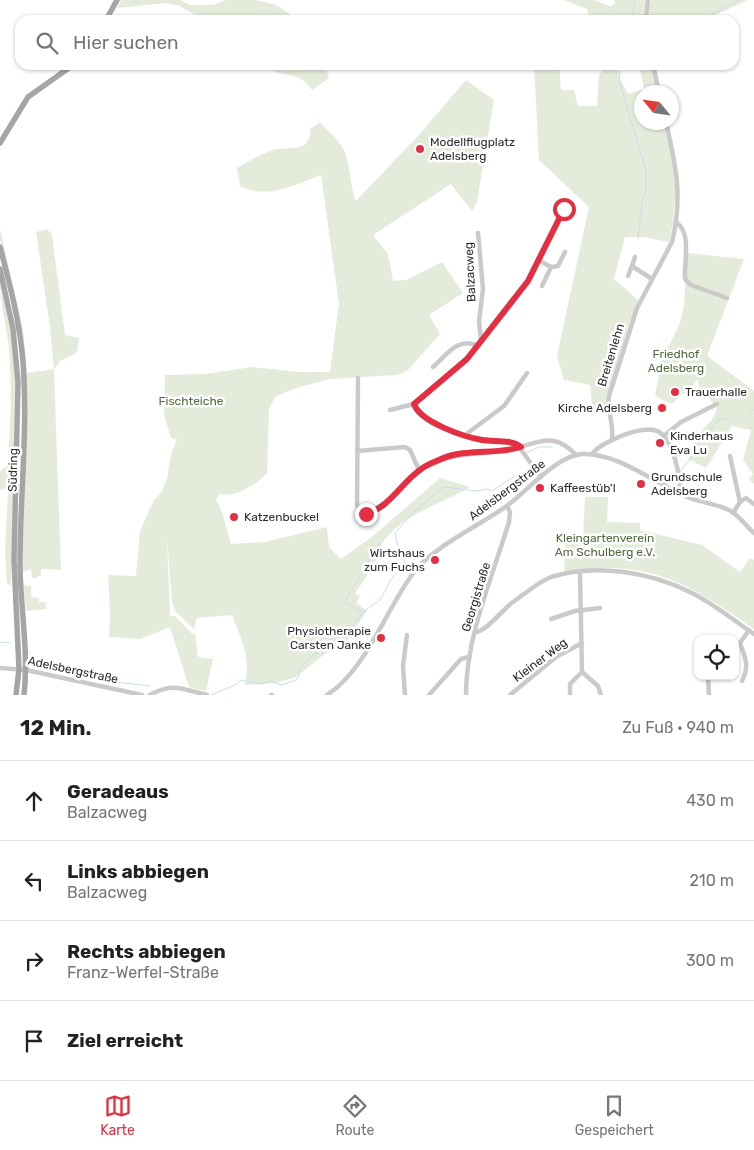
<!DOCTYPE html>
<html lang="de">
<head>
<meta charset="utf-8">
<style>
	:root { --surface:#fff; --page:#f6f6f6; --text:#222; --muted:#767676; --line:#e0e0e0; --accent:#e42f43 }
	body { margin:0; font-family:Rubik,sans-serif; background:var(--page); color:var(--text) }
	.controls { position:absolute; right:15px; bottom:15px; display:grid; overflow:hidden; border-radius:10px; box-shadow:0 1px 4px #0004 }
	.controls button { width:45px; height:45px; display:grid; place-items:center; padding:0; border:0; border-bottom:1px solid var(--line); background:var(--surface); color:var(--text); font:25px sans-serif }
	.compass { position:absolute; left:634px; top:85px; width:45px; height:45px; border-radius:50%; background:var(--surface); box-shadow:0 1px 4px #0004; rotate:299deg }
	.stop { position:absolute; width:15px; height:15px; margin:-11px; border:4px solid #e42f43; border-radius:50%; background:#fff }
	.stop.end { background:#e42f43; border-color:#fff; box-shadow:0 1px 5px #0008 }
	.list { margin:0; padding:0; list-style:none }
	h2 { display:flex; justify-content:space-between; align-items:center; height:65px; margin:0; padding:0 20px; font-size:21px }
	h2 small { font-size:16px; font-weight:400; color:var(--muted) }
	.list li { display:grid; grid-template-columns:32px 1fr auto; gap:15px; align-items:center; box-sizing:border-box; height:80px; padding:0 20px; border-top:1px solid var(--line) }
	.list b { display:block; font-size:19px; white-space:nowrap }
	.list p { margin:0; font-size:16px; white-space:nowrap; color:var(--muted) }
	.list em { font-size:16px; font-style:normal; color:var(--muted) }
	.icon { flex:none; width:28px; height:28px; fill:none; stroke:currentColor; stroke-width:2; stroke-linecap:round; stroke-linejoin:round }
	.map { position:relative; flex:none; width:754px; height:695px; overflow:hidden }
	.search { position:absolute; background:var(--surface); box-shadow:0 1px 4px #0004; left:15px; right:15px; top:15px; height:55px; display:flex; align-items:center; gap:12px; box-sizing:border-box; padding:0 18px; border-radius:15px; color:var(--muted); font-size:19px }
	.sheet { height:385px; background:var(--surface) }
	nav { display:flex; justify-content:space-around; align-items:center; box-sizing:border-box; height:70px; border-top:1px solid var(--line); background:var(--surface); font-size:14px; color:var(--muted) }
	nav a { display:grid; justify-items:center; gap:2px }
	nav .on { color:var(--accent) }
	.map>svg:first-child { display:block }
	.green { fill:#e4ebdb }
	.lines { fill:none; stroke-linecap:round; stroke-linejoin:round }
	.stream { stroke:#c7deeb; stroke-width:1 }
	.minor { stroke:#cacaca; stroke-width:4.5 }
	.major { stroke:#a5a5a5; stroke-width:5.5 }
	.route { stroke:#e42f43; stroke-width:6 }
	.poi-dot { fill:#e42f43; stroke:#fff; stroke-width:2 }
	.labels { text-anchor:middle; stroke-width:5; stroke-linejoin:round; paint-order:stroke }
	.poi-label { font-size:12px; fill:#2d2d2d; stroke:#fff; text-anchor:start }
	.street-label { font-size:12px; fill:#2d2d2d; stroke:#fff }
	.park-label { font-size:12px; fill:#52693b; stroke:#fff }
</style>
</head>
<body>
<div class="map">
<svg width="754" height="695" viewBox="0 0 754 695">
	<rect width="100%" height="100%" fill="#fff"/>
	<g class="green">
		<polygon points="121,0 180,0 190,5 214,5 225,0 256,0 276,5 290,14 293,20 203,20 180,6 165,3 117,8"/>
		<polygon points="564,0 594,0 610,6 615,4 614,0 646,0 644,20 589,20 587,9"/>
		<polygon points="651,0 748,0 705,20 648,20"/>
		<path d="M266 65H320L327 71 329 78 312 90C299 69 281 80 266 65Z"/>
		<polygon points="534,65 559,65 561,90 574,90 578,106 597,106 599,75 608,65 617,65 619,77 628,94 644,89 639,65 651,65 657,92 642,92 642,122 664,123 677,176 673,223 669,242 643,237 625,237 614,279 639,301 628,327 607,406 593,411 590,385 564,380 557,356 589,207 539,160"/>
		<path d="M466 80 494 100 477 202 472 211 451 184 373 235 388 254 393 281 406 280 442 262 463 293 429 315 440 334 408 370 397 375 330 379 296 388 275 397 269 409 267 473C258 484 235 498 220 494L216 499 223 515 231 544 265 542 327 527 329 547 341 559 372 537 440 478 470 487C440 505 405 512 383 542 380 546 380 552 378 557 371 570 364 581 355 593L360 596 356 603 367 611 346 642 337 644 296 677 276 683 245 685C251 657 242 641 232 615L197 618 194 629 176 612 172 602 167 537 170 616H175L191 633 195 634 198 657 213 659 206 691 189 687 170 627 140 639 109 637 110 613 108 575 136 576 140 531 154 500 161 493 167 479 171 454 177 439 171 438 164 415 165 375 205 374 252 367 299 372H330L339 304 321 175C293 185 270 200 240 186L237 168C248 162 261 154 273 150 288 146 312 154 310 129L320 122C327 130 337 138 342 147 351 161 349 184 356 201L418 136Z"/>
		<polygon points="0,229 23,329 27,373 54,369 50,327 36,232 47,229 52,235 65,335 79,338 77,352 60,361 54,370 61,570 41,569 41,576 37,576 37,578 32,578 31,569 22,572 26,418 14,293 0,239"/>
		<polygon points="687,253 744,259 707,356 754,391 754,484 749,479 753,474 743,460 751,430 732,426 706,468 688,459 696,446 692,442 714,417 717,407 699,387 698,380 696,380 689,396 682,393 672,404 655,396 662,360 680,323 684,305"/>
		<path d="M0 279 12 339 15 376 11 586 7 583 5 554 8 488 0 490V471L8 465C10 424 13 382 8 341 5 320 0 301 0 279Z"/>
		<path d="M585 497H608L607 522 640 523V530L702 545 740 572 750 558 754 560V629C687 583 649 558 564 572L566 537H583Z"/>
		<polygon points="23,585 31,586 31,597 39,598 39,602 45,602 47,609 26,611"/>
	</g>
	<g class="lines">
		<g class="stream">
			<polyline points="632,20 635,0"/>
			<polyline points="701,20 739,0"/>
			<polyline points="626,65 620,71 619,80 646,171 646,190 642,202 638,239"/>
			<polyline points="749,412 754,409"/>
			<polyline points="526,453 539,447 552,447"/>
			<polyline points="680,471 691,458 691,453 718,420 726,418"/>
			<polyline points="362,612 345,602 380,542"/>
			<polyline points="0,642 10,643"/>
			<polyline points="29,652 32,655 38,668 47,670 57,667 91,671 108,681 150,686"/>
			<polyline points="211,695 237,684 241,680 260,684 271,681 282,685 296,680 299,675 298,670 313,655 317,654 321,642 329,644 332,638 338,638 350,630 363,612 380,600 391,580 404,563 406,552 399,551 395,533 418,508 444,487 476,491 488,489 492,491 515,476 532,470"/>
		</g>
		<g class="minor">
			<polyline points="646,20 648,0"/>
			<polyline points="653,65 659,92"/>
			<path d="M676 222C692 233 684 261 685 279L691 285 727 298"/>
			<polyline points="478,233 483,289 479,321 481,340"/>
			<polyline points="635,257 632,266 652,279"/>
			<polyline points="540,261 551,267 542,286"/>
			<polyline points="551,267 558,266 565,252"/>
			<polyline points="628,276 632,266"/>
			<path d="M433 367C447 355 458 336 478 346"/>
			<path d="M358 378 357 505 360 511C375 519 409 481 419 470"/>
			<polyline points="390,410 414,404"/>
			<polyline points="465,435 504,406 527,373"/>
			<polyline points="665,435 681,422 717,404"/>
			<path d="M612 440C614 425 607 411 609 396L637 308 672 242C683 197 676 166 666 122"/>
			<path d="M357 451 405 447 410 450 419 470C454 453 464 455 501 451 531 449 549 426 576 455"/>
			<path d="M592 454C599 445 611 441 621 436 654 423 667 427 676 463 678 472 682 483 679 493"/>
			<polyline points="730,456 740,502 733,513"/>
			<path d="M541 477 516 443C504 441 492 442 481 439 463 436 420 421 414 404L467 359 528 281 568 202"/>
			<polyline points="663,484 672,478 678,480"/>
			<polyline points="740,502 746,498 754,504"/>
			<polyline points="551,619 575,611 600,608"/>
			<path d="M475 632C485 633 503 609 513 602 525 594 538 582 551 577 595 563 650 572 690 592 713 603 733 620 754 634"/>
			<polyline points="735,643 740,643 749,630"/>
			<path d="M740 643C745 658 750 665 742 681"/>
			<polyline points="0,668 26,670 142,695"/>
			<polyline points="582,672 598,686 601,695"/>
			<polyline points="708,676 709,695"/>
			<path d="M150 695C172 682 183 689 207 695"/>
			<polyline points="271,695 272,695"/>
			<path d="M327 695C366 670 386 609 414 572 434 546 481 525 508 505 528 490 558 455 582 454 618 452 658 486 690 498 702 503 717 504 729 510 739 515 746 526 754 533"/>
			<polyline points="405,695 403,666 407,635"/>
			<polyline points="429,695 461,659 469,657"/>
			<path d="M466 695C466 636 492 578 509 522L510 512 507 506"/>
			<polyline points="510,695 556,657 582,643"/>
			<polyline points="570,695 570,684 582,672 580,573"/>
		</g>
		<g class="major">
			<polyline points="106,20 117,0"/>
			<polyline points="0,143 28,97 73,65"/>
			<path d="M0 247C10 285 20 323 23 362 28 429 20 496 20 563 20 607 29 651 24 695"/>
			<polyline points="0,269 13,329 18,382 14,560 19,669 16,695"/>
		</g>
	</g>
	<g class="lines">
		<path class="route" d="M366 514C389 508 402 482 420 470 425 465 434 462 441 459 466 448 495 455 521 447 511 439 495 442 482 440 464 437 420 422 414 404L467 359 528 281 564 209"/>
	</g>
	<g class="poi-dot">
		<circle cx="420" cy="149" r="5"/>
		<circle cx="675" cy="392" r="5"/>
		<circle cx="662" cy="408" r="5"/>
		<circle cx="660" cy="443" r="5"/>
		<circle cx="641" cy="484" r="5"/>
		<circle cx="540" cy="488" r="5"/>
		<circle cx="234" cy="517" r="5"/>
		<circle cx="435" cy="560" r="5"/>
		<circle cx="381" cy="638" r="5"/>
	</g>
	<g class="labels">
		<g class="poi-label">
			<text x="430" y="146">Modellflugplatz<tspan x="430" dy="14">Adelsberg</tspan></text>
			<text x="685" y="396">Trauerhalle</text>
			<text x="652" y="412" text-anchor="end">Kirche Adelsberg</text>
			<text x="670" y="440">Kinderhaus<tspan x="670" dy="14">Eva Lu</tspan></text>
			<text x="651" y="481">Grundschule<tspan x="651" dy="14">Adelsberg</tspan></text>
			<text x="550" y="492">Kaffeestüb'l</text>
			<text x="244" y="521">Katzenbuckel</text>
			<text x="425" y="557" text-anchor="end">Wirtshaus<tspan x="425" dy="14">zum Fuchs</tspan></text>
			<text x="371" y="635" text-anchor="end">Physiotherapie<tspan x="371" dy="14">Carsten Janke</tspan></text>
		</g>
		<g class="street-label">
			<text transform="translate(470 272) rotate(-93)" y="4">Balzacweg</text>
			<text transform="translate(611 355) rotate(-73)" y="4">Breitenlehn</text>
			<text transform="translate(13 470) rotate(-89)" y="4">Südring</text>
			<text transform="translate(507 490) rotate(-37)" y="4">Adelsbergstraße</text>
			<text transform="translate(476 597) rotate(-73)" y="4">Georgistraße</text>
			<text transform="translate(540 660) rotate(-37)" y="4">Kleiner Weg</text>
			<text transform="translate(73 670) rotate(12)" y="4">Adelsbergstraße</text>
		</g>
		<g class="park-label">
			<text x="676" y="358">Friedhof<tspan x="676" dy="14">Adelsberg</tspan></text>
			<text x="191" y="405">Fischteiche</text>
			<text x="605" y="542">Kleingartenverein<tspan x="605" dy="14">Am Schulberg e.V.</tspan></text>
		</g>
	</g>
</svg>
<div class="controls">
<button><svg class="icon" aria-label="locate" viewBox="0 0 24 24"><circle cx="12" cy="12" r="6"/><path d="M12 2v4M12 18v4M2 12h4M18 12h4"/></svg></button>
</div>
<svg class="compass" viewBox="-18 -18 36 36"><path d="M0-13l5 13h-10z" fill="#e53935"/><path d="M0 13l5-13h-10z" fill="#767676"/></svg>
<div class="stop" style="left:564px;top:209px"></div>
<div class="stop end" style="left:366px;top:514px"></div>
<div class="search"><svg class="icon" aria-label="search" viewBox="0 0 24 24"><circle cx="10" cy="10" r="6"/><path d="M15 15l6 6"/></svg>Hier suchen</div>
</div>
<section class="sheet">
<h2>12 Min.<small>Zu Fuß · 940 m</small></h2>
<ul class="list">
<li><svg class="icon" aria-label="ahead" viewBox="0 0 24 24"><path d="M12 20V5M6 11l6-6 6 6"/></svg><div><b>Geradeaus</b><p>Balzacweg</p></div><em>430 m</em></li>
<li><svg class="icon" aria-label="left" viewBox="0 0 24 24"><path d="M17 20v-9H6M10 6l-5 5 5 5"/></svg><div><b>Links abbiegen</b><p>Balzacweg</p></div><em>210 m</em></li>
<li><svg class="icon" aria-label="right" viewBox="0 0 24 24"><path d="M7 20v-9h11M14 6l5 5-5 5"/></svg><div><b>Rechts abbiegen</b><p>Franz-Werfel-Straße</p></div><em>300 m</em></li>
<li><svg class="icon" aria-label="arrive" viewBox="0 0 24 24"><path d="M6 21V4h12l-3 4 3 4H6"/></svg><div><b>Ziel erreicht</b></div></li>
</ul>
</section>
<nav>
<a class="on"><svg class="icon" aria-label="map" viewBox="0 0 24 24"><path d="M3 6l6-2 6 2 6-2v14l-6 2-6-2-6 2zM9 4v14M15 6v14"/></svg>Karte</a>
<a><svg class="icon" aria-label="directions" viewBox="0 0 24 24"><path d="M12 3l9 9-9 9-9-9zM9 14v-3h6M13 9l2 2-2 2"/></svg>Route</a>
<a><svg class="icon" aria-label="saved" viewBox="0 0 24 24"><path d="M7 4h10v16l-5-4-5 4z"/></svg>Gespeichert</a>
</nav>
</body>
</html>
